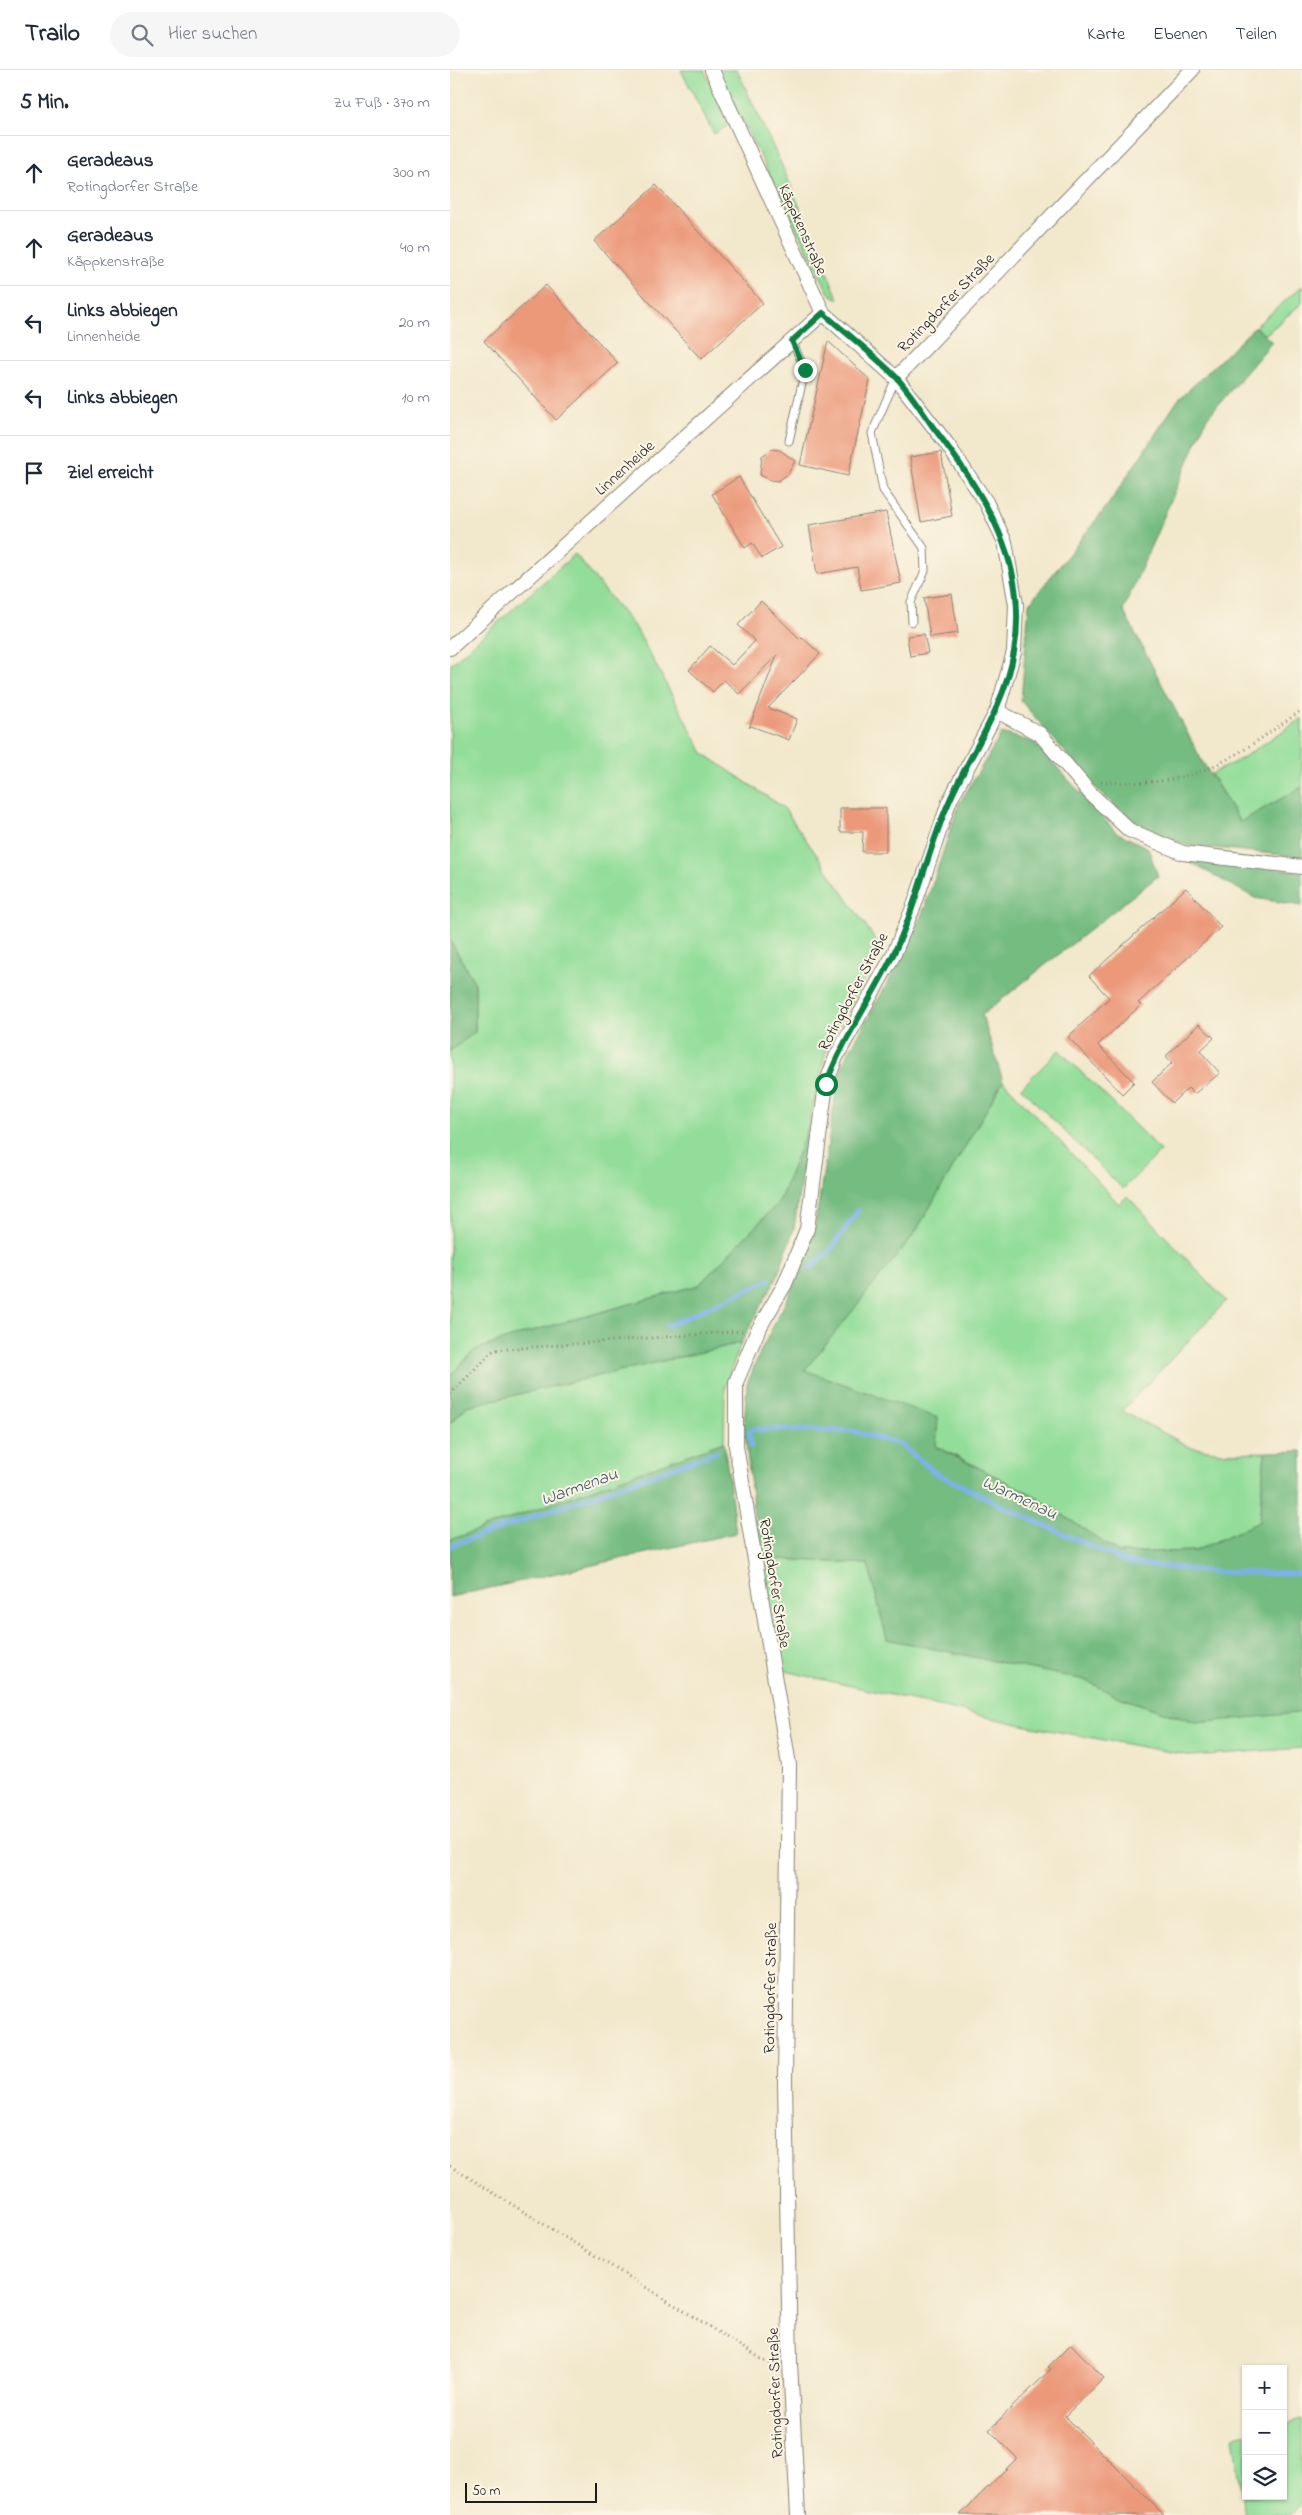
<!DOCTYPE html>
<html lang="de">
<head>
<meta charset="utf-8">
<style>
	:root { --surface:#fff; --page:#f6f6f7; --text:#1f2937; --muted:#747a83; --line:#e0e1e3 }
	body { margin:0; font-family:"Indie Flower",sans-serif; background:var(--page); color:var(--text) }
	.controls { position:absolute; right:15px; bottom:15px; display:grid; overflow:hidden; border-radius:0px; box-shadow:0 1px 4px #0004 }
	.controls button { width:45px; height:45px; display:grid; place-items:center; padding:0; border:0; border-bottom:1px solid var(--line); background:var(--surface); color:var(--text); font:25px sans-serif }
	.scale { position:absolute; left:15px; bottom:12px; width:132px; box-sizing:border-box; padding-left:5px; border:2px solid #1c1c1c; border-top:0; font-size:14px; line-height:18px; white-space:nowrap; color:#1c1c1c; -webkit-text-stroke:4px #fcf5e5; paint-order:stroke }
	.stop { position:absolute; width:15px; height:15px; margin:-11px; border:4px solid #0b8043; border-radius:50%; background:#fff }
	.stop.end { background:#0b8043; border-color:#fff; box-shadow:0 1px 5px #0008 }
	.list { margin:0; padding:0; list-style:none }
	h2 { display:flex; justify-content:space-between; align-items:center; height:65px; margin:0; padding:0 20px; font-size:21px }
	h2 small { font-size:16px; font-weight:400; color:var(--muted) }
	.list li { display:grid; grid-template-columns:32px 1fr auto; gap:15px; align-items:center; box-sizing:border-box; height:75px; padding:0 20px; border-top:1px solid var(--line) }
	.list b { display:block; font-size:19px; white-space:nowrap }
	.list p { margin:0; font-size:16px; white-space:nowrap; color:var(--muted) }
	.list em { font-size:16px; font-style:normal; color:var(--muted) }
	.icon { flex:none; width:28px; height:28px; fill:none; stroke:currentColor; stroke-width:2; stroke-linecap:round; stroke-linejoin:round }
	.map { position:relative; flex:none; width:852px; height:2445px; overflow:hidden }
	header { display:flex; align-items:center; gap:30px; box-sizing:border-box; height:70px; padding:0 25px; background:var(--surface); border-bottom:1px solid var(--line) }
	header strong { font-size:24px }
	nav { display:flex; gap:28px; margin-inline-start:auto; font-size:18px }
	.search { width:350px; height:45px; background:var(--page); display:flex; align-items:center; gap:12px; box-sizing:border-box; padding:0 18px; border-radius:28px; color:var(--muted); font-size:19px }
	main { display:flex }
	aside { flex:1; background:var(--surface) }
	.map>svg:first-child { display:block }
	.green { fill:#92dd99; stroke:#577c5a }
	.forest { fill:#75bc81; stroke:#486c4e }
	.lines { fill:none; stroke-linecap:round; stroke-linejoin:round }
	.stream { stroke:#7db1ea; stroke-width:5 }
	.building { fill:#ec997a }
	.service-casing { stroke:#878274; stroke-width:9 }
	.minor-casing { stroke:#878274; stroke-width:16 }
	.path { stroke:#878274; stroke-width:3; stroke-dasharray:1 4; stroke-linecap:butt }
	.service { stroke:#fff; stroke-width:7 }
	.minor { stroke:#fff; stroke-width:14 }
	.route { stroke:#0b8043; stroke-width:6 }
	.labels { text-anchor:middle; stroke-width:4; stroke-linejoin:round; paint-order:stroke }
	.street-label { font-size:16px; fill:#1c1c1c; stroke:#fcf5e5 }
	.water-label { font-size:18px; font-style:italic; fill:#43586e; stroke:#fcf5e5 }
</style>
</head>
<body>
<header>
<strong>Trailo</strong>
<div class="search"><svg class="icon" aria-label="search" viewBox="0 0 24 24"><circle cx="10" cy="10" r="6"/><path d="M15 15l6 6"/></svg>Hier suchen</div>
<nav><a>Karte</a><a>Ebenen</a><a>Teilen</a></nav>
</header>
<main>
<aside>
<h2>5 Min.<small>Zu Fuß · 370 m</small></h2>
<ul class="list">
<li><svg class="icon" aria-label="ahead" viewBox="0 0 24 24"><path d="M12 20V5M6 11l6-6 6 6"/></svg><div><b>Geradeaus</b><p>Rotingdorfer Straße</p></div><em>300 m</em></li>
<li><svg class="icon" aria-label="ahead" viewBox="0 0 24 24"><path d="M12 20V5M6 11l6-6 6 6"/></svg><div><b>Geradeaus</b><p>Käppkenstraße</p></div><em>40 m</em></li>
<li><svg class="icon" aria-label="left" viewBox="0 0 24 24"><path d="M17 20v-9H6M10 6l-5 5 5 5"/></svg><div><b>Links abbiegen</b><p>Linnenheide</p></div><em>20 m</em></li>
<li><svg class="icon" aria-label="left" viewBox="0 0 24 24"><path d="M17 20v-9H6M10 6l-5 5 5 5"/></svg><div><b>Links abbiegen</b></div><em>10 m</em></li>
<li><svg class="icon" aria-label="arrive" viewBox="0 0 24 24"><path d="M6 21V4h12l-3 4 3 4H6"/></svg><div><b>Ziel erreicht</b></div></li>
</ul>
</aside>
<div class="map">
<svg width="852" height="2445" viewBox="0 0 852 2445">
	<rect width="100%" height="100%" fill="#fcf5e5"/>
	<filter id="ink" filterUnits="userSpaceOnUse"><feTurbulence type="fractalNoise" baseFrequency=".02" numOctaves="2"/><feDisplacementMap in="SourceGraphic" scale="10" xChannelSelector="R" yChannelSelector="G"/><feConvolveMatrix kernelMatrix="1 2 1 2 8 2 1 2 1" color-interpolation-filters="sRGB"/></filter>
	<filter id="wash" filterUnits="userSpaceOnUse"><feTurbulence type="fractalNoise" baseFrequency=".0096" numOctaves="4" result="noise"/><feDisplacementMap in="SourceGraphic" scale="20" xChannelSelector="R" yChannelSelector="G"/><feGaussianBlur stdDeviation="1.12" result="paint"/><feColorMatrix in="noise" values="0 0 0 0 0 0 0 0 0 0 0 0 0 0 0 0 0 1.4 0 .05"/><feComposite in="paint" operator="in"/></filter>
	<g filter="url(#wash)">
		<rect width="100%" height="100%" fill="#f2e8cc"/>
		<g class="green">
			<polygon points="231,0 254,0 280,54 264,64"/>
			<polygon points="267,0 287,0 333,98 389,230 379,223"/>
			<polygon points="852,216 852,233 815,265 805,257"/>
			<polygon points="125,484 187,560 253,683 334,738 432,879 376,980 358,1058 329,1132 249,1215 75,1263 25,1280 0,1306 0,981 25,962 25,914 0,870 0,595"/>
			<polygon points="852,648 852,717 790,752 761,704 791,689"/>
			<polygon points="609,980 711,1081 673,1119 571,1018"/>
			<polygon points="553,1011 669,1134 677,1126 776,1231 672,1341 740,1377 776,1383 815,1382 809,1452 745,1481 669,1483 585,1426 486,1376 354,1300 465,1163"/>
			<polygon points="291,1273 275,1316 274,1372 0,1470 0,1354 17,1336"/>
			<polygon points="309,1488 418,1494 437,1569 635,1610 666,1626 745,1653 852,1641 852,1678 742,1686 577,1656 331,1600"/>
			<polygon points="852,2349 852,2432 841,2445 795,2445 783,2367 796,2363 796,2426 833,2426 833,2354"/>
		</g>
		<g class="forest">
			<polygon points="805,257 822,272 757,348 673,540 752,691 790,752 852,717 852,787 735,775 680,751 646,718 571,631 579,534 658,435 728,330"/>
			<polygon points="552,663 585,673 666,762 698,778 708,806 532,945 553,1011 465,1163 355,1300 488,1348 486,1377 585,1426 669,1483 745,1481 809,1452 815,1382 852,1381 852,1641 847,1643 746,1653 666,1626 635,1610 437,1569 418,1494 309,1488 294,1356 297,1314 311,1280 345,1214 364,1162 387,1016 394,991 451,889 475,837 509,734"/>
			<polygon points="734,789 852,802 852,836 805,828"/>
			<polygon points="0,870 25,914 25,962 0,981"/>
			<polygon points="358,1058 344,1159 327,1207 291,1273 17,1336 0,1354 0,1306 25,1280 75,1263 249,1215 329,1132"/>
			<polygon points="274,1372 286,1463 0,1527 0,1470"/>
		</g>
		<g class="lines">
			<g class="stream">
				<polyline points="360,1198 379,1182 408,1140"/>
				<polyline points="217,1256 319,1210"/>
				<polyline points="301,1376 299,1361 304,1359 402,1361 450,1374 486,1403 565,1442 679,1493 768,1502 852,1504"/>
				<polyline points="0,1476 267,1382"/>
			</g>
		</g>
		<g id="blocks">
			<g class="building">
				<polygon points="206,115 313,233 251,289 144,171"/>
				<polygon points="96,215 168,293 106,350 34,271"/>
				<polygon points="378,271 420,310 398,406 350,395"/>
				<polygon points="322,379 330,380 345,391 338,404 328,411 320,410 310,405 312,386"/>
				<polygon points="491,382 502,446 471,452 460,387"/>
				<polygon points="289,407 331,477 312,488 302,473 295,478 262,424"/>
				<polygon points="436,442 451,513 411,520 407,497 367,504 359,455"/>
				<polygon points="502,524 508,563 480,567 474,528"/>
				<polygon points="311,531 350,569 352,567 370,584 318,638 347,649 339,670 301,656 299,658 327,585 289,624 274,610 263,622 239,600 260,576 282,595 305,571 288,555"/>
				<polygon points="474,564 478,583 460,586 457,566"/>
				<polygon points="390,738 436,738 436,782 412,782 413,762 390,762"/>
				<polygon points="736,818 771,857 688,933 691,935 648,975 684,1012 672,1024 618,967 659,928 639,906"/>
				<polygon points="749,954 764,968 750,981 770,1003 744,1024 738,1018 722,1033 702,1012 722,993 716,986"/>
				<polygon points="621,2274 654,2308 615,2346 714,2445 510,2445 567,2388 539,2360 601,2299 598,2297"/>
			</g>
		</g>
	</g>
	<g filter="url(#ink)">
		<use href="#blocks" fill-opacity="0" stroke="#878274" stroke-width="1"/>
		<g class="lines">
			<g class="service-casing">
				<g id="service">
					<polyline points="446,308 422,363 433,420 474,478 475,501 461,532 462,552"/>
					<polyline points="339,371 355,300 342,271"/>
				</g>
			</g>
			<g class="minor-casing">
				<g id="minor">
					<polyline points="262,0 373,243 446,308 497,374 536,432 555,472 566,535 564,582 547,641 499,732 465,833 443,886 386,987 376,1014 357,1159 335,1214 308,1260 286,1312 286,1376 339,1695 335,2011 340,2293 348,2445"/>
					<polyline points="446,308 742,0"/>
					<polyline points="0,578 373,243"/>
					<polyline points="547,641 590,664 641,724 679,760 733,783 852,797"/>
				</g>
			</g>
			<g class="path">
				<path d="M651 712C679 713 708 714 735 706 779 695 816 664 852 640"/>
				<polyline points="0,1324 44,1280 293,1261"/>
				<polyline points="0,2096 318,2293 325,2293"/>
			</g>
			<use href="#service" class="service"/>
			<use href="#minor" class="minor"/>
		</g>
	</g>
	<g class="lines" filter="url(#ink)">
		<path class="route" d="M355 300 342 271 373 243C397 264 423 284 446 307 460 322 471 340 483 357 534 423 580 494 564 582 554 639 521 681 499 732 477 781 467 836 443 885 422 929 393 968 376 1014"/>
	</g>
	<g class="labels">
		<g class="street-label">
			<text transform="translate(354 159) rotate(66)" y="6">Käppkenstraße</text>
			<text transform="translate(495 232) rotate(-46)" y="6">Rotingdorfer Straße</text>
			<text transform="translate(174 397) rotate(-42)" y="6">Linnenheide</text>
			<text transform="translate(402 921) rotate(-62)" y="6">Rotingdorfer Straße</text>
			<text transform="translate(326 1513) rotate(81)" y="6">Rotingdorfer Straße</text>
			<text transform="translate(319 1918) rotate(-89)" y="6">Rotingdorfer Straße</text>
			<text transform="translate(324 2323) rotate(-92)" y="6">Rotingdorfer Straße</text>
		</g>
		<g class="water-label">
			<text transform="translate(129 1416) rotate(-20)" y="6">Warmenau</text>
			<text transform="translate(570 1427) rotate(25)" y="6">Warmenau</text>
		</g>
	</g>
</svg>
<div class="controls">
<button>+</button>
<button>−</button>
<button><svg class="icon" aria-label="layers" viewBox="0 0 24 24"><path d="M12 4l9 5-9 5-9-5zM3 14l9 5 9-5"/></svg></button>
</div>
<div class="scale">50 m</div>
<div class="stop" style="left:376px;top:1014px"></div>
<div class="stop end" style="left:355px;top:300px"></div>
</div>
</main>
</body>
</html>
